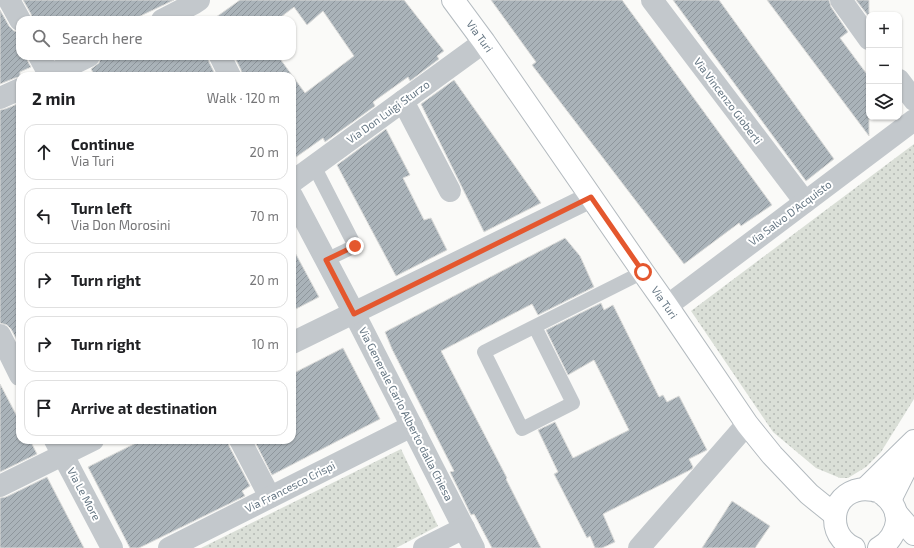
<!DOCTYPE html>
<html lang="en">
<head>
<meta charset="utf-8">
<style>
	:root { --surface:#fff; --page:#f6f6f6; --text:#202124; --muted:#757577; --line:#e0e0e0 }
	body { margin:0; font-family:"Exo 2",sans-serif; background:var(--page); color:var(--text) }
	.controls { position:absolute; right:12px; top:12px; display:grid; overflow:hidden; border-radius:8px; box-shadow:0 1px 3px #0004 }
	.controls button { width:36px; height:36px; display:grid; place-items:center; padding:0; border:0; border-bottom:1px solid var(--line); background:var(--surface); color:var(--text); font:20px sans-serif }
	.stop { position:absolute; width:12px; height:12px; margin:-9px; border:3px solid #e4572e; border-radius:50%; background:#fff }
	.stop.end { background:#e4572e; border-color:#fff; box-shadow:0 1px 4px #0008 }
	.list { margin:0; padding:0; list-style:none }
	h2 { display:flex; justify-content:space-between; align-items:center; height:52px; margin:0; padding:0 16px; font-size:17px }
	h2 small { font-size:13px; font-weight:400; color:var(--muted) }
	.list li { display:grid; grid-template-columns:26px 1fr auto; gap:12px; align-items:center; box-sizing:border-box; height:56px; margin:0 8px 8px; padding:0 8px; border:1px solid var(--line); border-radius:12px }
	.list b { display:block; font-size:15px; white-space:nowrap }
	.list p { margin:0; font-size:13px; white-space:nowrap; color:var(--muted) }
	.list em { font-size:13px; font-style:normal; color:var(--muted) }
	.icon { flex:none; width:22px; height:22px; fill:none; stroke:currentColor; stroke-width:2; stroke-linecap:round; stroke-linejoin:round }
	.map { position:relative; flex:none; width:914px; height:548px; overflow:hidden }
	.search { position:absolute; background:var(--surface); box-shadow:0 1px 3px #0004; left:16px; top:16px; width:280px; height:44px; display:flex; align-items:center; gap:10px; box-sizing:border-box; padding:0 14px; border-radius:12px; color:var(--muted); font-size:15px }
	.panel { position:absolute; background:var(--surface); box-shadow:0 1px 3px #0004; left:16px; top:72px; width:280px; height:372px; border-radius:12px }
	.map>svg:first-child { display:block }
	.grass { fill:url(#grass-dots) }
	.building { fill:url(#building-hatch); stroke:#dcdcda }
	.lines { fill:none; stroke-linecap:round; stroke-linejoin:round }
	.secondary-casing { stroke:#b3babf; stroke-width:24 }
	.lane { stroke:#c3c8cc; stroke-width:14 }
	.street { stroke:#c3c8cc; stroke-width:22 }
	.secondary { stroke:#fff; stroke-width:22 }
	.route { stroke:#e4572e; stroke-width:5 }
	.labels { text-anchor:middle; stroke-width:4; stroke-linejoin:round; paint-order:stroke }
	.street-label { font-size:11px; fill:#657683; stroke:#fff }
</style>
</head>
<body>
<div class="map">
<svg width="914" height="548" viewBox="0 0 914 548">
	<defs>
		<pattern id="grass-dots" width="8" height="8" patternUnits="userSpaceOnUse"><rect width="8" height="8" fill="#dadfd7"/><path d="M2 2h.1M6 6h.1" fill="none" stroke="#b4b9b4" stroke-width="1.8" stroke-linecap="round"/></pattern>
		<pattern id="building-hatch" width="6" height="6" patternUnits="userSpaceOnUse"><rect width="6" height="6" fill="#aab3b9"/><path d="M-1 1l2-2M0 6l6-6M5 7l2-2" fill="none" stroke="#8e969c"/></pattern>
	</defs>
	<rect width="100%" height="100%" fill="#fafaf8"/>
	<g class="grass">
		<polygon points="914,144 914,399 881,452 866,467 848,478 840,478 816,468 773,432 691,311"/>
		<polygon points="401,449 438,526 396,548 201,548"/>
	</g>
	<g class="building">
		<polygon points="23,0 174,0 132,20 32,20 31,14"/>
		<polygon points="240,0 404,0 444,51 437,56 439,59 410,81 408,77 373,102 375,106 325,142 323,138 292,160 292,76 242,76 241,70 234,56 278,56 305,93 354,56 323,11 307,25 294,7 277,20 212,20"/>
		<polygon points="491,0 622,0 772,205 741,226 739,223 684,264 639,205 532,65 536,62"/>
		<polygon points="673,0 719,0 834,159 806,181"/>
		<polygon points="767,0 829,0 831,7 848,32 840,38 869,77 869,136"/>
		<polygon points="856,0 869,0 869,17"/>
		<polygon points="0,10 9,26 14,31 20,32 20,56 27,56 28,62 31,67 20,72 20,77 15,78 0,84"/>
		<polygon points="101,56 208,56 209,62 216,76 95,76 91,69 99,63"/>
		<polygon points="454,80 541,203 484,232 421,104"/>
		<polygon points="20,103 20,341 18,342 11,329 7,325 0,323 0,110 5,109"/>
		<polygon points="386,129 410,175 403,178 424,220 431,218 447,250 396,276 337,165"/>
		<polygon points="565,238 580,256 594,287 538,315 532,304 441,351 507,478 506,479 541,548 492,548 474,514 471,515 461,494 450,472 454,471 392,349 385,332"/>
		<polygon points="292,247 319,297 292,311"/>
		<polygon points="601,303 604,310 613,305 659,397 663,395 667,402 679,396 707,450 689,459 693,467 692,469 603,514 615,542 602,548 595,548 590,536 587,538 554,474 558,472 538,430 555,422 573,458 629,430 594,360 568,375 546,330"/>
		<polygon points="343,348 380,419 272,475 254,440 292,440 292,374"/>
		<polygon points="0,384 20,422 20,440 30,440 37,454 0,472"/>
		<polygon points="142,440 228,440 229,446 250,486 242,491 245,496 139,548 130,548 88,467"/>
		<polygon points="47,477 84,548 0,548 0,498 6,497"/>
		<polygon points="732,501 770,526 755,548 702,548"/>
	</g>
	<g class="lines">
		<g class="secondary-casing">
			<g id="secondary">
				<path id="s1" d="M453 0 484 42 643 272 667 306 747 424 772 455 809 494 835 515"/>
				<polyline points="865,489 914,441"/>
				<polyline points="890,500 914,452"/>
				<polyline points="896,513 914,534"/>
				<path d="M854 548C848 546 846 543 842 539 837 533 835 527 835 519 835 498 853 486 873 490 875 491 877 491 879 491 881 493 884 495 886 497 893 503 897 512 897 521 896 532 889 543 879 548"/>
			</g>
		</g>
		<g class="lane">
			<polyline points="314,166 355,246 326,260"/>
			<polyline points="535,327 573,403 522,429 484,352 643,272"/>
		</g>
		<g class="street">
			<polyline points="9,0 20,20"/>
			<polyline points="652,0 805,202"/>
			<polyline points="841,0 869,39"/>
			<polyline points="162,20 193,4 199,0"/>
			<polyline points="39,56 50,76"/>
			<polyline points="220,56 230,76"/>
			<polyline points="48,76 89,56"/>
			<polyline points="899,80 914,100"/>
			<polyline points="0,98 20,89"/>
			<polyline points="403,101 450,191"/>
			<polyline points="292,182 484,42"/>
			<polyline points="292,196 354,313 474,548"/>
			<polyline points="667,306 914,120"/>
			<polyline points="0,335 20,375"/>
			<polyline points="292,343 591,197"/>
			<polyline points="55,440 112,548"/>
			<polyline points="240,440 270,497"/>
			<polyline points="0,486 93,440"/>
			<polyline points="169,548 412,426"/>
			<polyline points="424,548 464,528"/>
			<polyline points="639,548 747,424"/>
		</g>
		<use href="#secondary" class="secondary"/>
	</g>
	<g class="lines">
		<polyline class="route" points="355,246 326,260 354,314 591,197 643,272"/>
	</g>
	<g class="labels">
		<g class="street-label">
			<text dy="4" stroke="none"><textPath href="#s1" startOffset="45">Via Turi</textPath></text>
			<text transform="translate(728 101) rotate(53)" y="4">Via Vincenzo Gioberti</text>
			<text transform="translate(388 112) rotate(-36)" y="4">Via Don Luigi Sturzo</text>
			<text transform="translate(790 213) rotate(-37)" y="4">Via Salvo D'Acquisto</text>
			<text dy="4" stroke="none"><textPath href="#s1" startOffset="369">Via Turi</textPath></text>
			<text transform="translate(406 414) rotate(63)" y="4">Via Generale Carlo Alberto dalla Chiesa</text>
			<text transform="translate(290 487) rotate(-27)" y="4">Via Francesco Crispi</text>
			<text transform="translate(84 494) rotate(62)" y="4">Via Le More</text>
		</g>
	</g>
</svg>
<div class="controls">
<button>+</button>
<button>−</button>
<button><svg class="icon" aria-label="layers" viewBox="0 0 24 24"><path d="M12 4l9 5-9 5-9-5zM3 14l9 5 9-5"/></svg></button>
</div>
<div class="stop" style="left:643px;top:272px"></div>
<div class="stop end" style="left:355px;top:246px"></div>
<div class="search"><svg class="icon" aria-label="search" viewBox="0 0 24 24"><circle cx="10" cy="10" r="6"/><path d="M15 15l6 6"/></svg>Search here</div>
<section class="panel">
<h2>2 min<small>Walk · 120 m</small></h2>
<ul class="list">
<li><svg class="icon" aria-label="ahead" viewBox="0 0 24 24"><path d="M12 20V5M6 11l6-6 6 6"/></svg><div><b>Continue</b><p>Via Turi</p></div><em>20 m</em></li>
<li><svg class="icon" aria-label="left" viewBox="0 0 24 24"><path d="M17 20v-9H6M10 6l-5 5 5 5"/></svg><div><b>Turn left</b><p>Via Don Morosini</p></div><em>70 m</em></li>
<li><svg class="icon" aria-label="right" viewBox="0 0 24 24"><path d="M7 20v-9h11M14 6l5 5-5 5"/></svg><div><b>Turn right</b></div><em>20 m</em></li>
<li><svg class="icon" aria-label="right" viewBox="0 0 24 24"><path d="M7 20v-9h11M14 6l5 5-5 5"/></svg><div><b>Turn right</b></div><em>10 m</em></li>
<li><svg class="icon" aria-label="arrive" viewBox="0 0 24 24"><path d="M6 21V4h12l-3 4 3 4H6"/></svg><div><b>Arrive at destination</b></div></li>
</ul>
</section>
</div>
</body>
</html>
